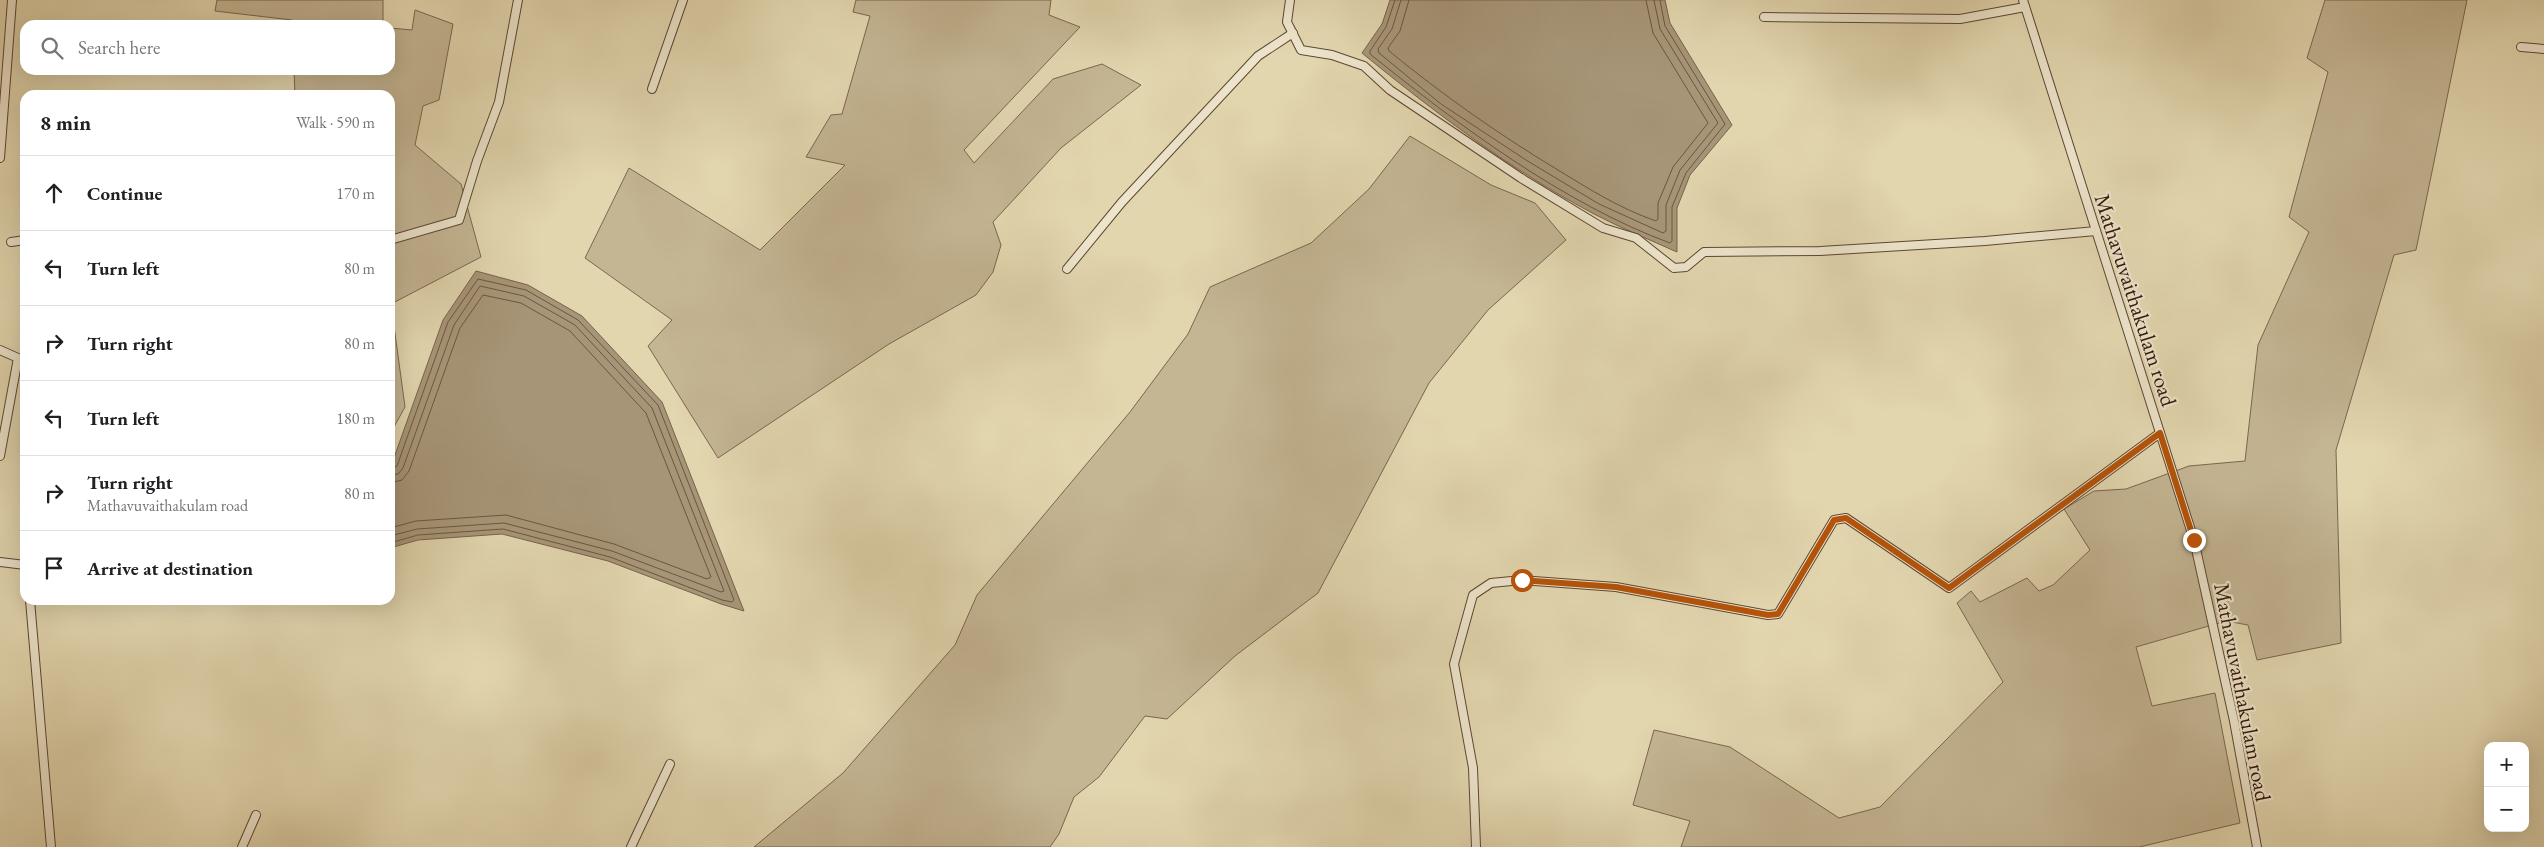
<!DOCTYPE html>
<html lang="en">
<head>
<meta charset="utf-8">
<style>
	:root { --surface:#fff; --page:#f2f2f2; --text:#202124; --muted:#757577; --line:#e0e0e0 }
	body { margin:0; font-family:"EB Garamond",serif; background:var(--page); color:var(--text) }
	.controls { position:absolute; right:15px; bottom:15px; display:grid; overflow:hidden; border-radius:10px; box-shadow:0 5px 20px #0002 }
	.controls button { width:45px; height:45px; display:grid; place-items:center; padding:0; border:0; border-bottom:1px solid var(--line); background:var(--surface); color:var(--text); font:25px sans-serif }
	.stop { position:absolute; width:15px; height:15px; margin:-11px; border:4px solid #b45309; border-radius:50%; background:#fff }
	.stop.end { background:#b45309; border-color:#fff; box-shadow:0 1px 5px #0008 }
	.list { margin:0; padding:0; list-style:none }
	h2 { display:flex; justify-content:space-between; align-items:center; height:65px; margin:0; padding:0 20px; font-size:21px }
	h2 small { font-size:16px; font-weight:400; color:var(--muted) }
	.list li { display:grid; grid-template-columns:32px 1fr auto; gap:15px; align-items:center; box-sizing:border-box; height:75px; padding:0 20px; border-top:1px solid var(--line) }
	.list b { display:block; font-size:19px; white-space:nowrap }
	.list p { margin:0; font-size:16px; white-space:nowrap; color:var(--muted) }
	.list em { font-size:16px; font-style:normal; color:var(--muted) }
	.icon { flex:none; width:28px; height:28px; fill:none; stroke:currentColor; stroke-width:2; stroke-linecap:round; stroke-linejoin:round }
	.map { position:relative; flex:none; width:2544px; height:847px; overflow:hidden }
	.search { position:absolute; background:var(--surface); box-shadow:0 5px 20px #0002; left:20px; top:20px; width:375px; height:55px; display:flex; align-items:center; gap:12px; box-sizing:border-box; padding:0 18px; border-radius:15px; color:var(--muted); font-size:19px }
	.panel { position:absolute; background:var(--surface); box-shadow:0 5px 20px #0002; left:20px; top:90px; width:375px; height:515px; border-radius:15px }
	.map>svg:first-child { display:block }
	.green { fill:#c4b593; stroke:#7b664e }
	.water { fill:#a69577; stroke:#78624b }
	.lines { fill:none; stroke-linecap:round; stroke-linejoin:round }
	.shore { stroke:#6c5640; stroke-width:1 }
	.minor-casing { stroke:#5e4632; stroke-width:10 }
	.minor { stroke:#ece4cb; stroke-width:8 }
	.route { stroke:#b45309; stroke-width:6 }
	.labels { text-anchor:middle; stroke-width:4.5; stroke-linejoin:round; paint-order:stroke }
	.street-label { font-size:22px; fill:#321609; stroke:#ece4cb }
</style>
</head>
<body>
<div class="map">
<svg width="2544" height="847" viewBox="0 0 2544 847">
	<rect width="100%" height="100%" fill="#e2d6af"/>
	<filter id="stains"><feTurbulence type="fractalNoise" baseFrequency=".004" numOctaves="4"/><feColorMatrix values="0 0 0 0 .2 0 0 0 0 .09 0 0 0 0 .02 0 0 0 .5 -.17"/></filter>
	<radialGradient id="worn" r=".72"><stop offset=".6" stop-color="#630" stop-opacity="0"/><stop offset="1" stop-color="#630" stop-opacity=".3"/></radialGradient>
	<g class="green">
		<polygon points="217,0 383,0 383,25 292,25 292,20 215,11"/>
		<polygon points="856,0 1051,0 1049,15 1080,27 964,150 974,163 1053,79 1102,64 1141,85 1061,148 993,222 1001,245 993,272 976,295 889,344 718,458 648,346 672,320 585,258 629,168 760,250 845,165 806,157 831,115 842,114 870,16 853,12"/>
		<polygon points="2325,0 2467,0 2416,250 2394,255 2336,450 2341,643 2257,660 2248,625 2226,621 2136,647 2152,706 2215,693 2240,823 2139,847 1681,847 1690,821 1633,805 1654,730 1730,747 1839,818 1880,807 2003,682 1957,603 1971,591 1980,602 2027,578 2039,591 2053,585 2090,550 2064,509 2094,491 2126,489 2189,466 2245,461 2258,345 2309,232 2289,217 2328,72 2307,58"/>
		<polygon points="415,10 453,24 439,100 423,106 415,145 461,184 481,257 391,304 405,407 390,434 390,95 295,95 294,70 390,70 390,28 412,30"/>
		<polygon points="1410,136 1491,185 1535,203 1566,240 1488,310 1429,383 1318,593 1235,656 1167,719 1145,716 1099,777 1074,797 1059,834 1050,847 754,847 843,773 955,645 977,595 1130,412 1188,334 1210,287 1311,243 1369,189"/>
	</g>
	<g class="water">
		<path d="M1390 0H1665L1670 23 1732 125 1690 175 1677 208V252C1650 240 1621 228 1594 214 1511 170 1434 112 1362 53L1382 24Z"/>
		<polygon points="476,271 528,285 582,316 662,402 744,611 721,604 608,561 502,534 418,540 390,548 390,469 443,320"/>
	</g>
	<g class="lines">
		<g class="shore">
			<path d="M1395 0 1386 27 1370 51V54C1457 124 1564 204 1670 243L1672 241V207L1686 173 1725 124 1665 26 1660 0"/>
			<polyline points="1401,0 1392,29 1378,49 1379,53 1441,104 1526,160 1599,204 1663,233 1666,231 1666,205 1680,170 1718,123 1660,29 1654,0"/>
			<path d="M1409 0 1400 31 1388 48 1389 51C1443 95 1498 134 1558 170 1589 189 1621 209 1656 221L1658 219V203L1673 167 1708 123 1653 33 1646 0"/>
			<polyline points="390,469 397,466 448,322 478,279 526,290 578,320 658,405 734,600 732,602 722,600 610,557 503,529 418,535 390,543"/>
			<polyline points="390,475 398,474 403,468 454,325 480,286 524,296 575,325 652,408 724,591 721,592 612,551 504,523 417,529 390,536"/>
			<polyline points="390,483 402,480 409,471 460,328 483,295 521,303 570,331 646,413 711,577 707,579 614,544 506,515 416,521 390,528"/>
		</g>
		<g class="minor-casing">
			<g id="minor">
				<polyline points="1290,0 1287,22 1301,50 1332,55 1364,66 1390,90 1521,178 1603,228 1636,238 1674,268 1686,267 1704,252 1820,251 1985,241 2096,231"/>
				<polyline points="2023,0 2194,540 2234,721 2257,847"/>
				<polyline points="1764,17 1960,19 2025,7"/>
				<polyline points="2521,47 2544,49"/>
				<polyline points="652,89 683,0"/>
				<polyline points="0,158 12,0"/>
				<polyline points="390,240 459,220 477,161 499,102 518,0"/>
				<polyline points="11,242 25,240"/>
				<polyline points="1067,269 1122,202 1258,56 1293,33"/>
				<polyline points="0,350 18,358 0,456"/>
				<polyline points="0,562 25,565"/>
				<polyline points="30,600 51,847"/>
				<polyline points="242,847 256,815"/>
				<polyline points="631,847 670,764"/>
				<polyline points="1476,847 1473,768 1454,664 1473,595 1491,583 1522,580 1616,587 1768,615 1778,614 1834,520 1846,518 1949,588 2160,433"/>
			</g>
		</g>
		<use href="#minor" class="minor"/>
	</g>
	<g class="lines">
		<polyline class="route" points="1522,580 1616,587 1768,615 1778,614 1834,520 1846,518 1949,588 2160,433 2194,540"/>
	</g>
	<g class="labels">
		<g class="street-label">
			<text transform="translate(2136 300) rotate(72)" y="8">Mathavuvaithakulam road</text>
			<text transform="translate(2243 692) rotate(79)" y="8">Mathavuvaithakulam road</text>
		</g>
	</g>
	<rect width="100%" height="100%" filter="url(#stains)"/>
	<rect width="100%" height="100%" fill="url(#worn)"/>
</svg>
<div class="controls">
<button>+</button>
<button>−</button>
</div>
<div class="stop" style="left:1522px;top:580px"></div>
<div class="stop end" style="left:2194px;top:540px"></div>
<div class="search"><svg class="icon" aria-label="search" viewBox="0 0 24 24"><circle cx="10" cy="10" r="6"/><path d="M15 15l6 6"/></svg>Search here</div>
<section class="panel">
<h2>8 min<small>Walk · 590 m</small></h2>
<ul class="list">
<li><svg class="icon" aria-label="ahead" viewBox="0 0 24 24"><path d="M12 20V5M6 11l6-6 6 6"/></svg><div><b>Continue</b></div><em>170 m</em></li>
<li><svg class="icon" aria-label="left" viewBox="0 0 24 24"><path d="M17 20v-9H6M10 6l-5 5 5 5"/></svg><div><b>Turn left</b></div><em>80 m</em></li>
<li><svg class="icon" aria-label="right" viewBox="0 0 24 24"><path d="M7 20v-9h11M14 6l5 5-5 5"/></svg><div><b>Turn right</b></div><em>80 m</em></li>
<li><svg class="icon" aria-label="left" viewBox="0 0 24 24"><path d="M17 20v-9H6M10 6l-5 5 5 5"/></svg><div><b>Turn left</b></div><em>180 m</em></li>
<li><svg class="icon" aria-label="right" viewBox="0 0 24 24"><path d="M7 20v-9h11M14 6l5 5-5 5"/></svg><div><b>Turn right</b><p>Mathavuvaithakulam road</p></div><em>80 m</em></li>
<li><svg class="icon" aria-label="arrive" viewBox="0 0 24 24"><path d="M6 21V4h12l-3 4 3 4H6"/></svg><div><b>Arrive at destination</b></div></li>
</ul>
</section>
</div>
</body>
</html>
